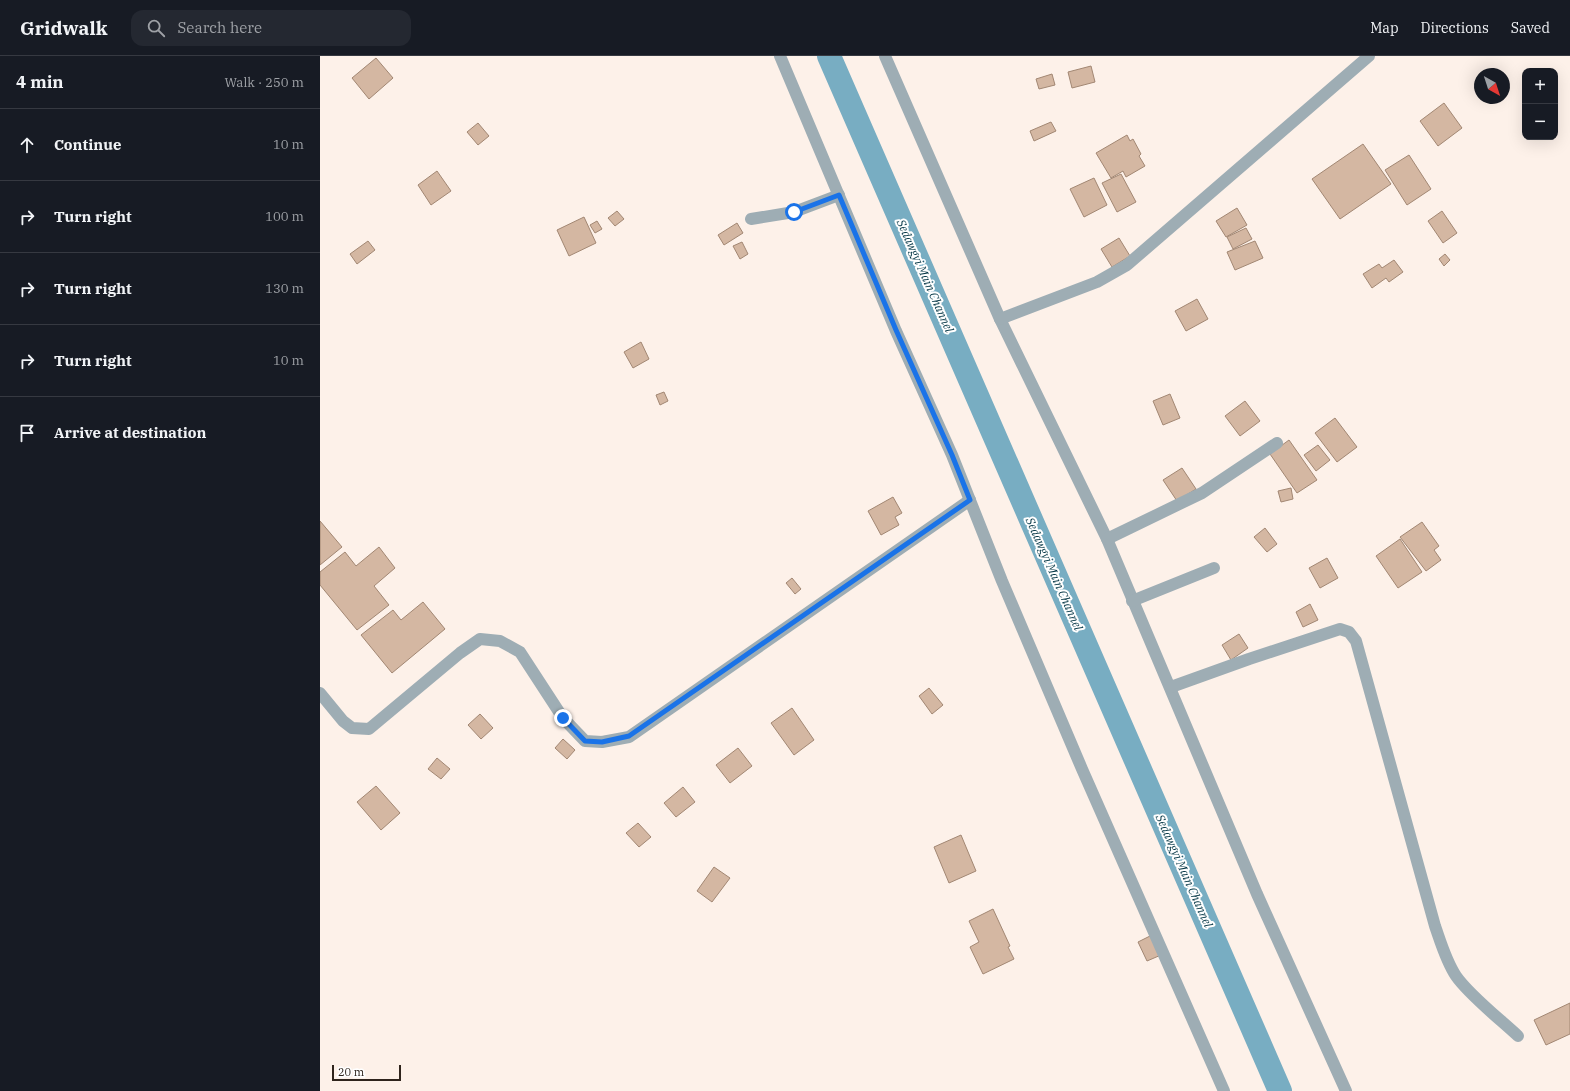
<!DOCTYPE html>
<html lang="en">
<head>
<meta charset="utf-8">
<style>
	:root { --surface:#171b24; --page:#242831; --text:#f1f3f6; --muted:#9ea1a6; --line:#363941 }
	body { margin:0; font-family:"IBM Plex Serif",serif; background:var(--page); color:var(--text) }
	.controls { position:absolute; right:12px; top:12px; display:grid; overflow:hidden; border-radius:8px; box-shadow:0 4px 16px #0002 }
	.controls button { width:36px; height:36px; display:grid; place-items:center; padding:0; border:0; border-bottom:1px solid var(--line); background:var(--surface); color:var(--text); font:20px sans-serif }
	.compass { position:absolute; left:1154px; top:12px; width:36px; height:36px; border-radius:50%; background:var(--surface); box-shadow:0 4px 16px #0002; rotate:141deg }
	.scale { position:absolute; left:12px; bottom:10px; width:69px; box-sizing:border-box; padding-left:4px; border:2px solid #2f241c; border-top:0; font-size:11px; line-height:14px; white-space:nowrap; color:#2f241c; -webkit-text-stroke:3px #fff; paint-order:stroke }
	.stop { position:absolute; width:12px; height:12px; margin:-9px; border:3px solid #1a73e8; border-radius:50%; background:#fff }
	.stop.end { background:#1a73e8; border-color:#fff; box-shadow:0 1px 4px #0008 }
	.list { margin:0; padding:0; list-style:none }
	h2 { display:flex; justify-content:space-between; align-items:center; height:52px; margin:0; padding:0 16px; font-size:17px }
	h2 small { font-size:13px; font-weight:400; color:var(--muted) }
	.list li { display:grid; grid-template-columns:26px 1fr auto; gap:12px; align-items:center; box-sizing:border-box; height:72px; padding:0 16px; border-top:1px solid var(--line) }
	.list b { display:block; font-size:15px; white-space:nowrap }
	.list em { font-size:13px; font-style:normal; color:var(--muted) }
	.icon { flex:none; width:22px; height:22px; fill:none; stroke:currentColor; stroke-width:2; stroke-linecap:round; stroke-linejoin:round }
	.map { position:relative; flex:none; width:1250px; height:1035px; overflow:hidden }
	header { display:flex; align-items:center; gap:24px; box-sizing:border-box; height:56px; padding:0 20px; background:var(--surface); border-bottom:1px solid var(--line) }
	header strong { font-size:19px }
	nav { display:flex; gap:22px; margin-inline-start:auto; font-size:14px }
	.search { width:280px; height:36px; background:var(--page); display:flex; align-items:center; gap:10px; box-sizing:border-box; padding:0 14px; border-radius:12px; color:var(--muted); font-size:15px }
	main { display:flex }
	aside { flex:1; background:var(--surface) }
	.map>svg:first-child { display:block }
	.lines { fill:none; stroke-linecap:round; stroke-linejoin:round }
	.canal { stroke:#78adc2; stroke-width:24 }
	.building { fill:#d4b7a2; stroke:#a28773 }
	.minor { stroke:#9eadb4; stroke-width:12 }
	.route { stroke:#1a73e8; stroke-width:5 }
	.labels { text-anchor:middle; stroke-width:4; stroke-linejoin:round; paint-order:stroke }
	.water-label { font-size:12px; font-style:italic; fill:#083948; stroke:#fff }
</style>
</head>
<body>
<header>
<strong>Gridwalk</strong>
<div class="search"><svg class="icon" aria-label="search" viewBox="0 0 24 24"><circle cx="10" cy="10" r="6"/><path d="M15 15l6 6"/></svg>Search here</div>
<nav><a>Map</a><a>Directions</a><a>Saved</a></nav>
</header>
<main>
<aside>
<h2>4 min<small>Walk · 250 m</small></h2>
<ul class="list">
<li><svg class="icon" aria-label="ahead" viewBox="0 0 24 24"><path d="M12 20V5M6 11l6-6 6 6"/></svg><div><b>Continue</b></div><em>10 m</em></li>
<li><svg class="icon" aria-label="right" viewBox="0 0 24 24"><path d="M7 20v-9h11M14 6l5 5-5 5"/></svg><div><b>Turn right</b></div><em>100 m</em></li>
<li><svg class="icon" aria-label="right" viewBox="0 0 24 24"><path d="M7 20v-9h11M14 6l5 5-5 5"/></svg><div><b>Turn right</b></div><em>130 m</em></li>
<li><svg class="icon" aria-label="right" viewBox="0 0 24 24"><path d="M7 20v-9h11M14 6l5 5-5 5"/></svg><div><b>Turn right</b></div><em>10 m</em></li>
<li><svg class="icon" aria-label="arrive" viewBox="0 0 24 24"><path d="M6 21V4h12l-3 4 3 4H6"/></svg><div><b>Arrive at destination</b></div></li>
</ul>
</aside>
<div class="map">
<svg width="1250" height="1035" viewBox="0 0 1250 1035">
	<rect width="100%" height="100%" fill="#fdf1e9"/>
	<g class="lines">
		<polyline class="canal" points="509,0 960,1035"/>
	</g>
	<g class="building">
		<polygon points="56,2 73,22 49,43 32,22"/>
		<polygon points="771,10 775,26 752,32 748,16"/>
		<polygon points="732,18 735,29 719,33 716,23"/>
		<polygon points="1124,47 1142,72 1118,90 1100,65"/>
		<polygon points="731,66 736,75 714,85 710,75"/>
		<polygon points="158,67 169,80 158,89 147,76"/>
		<polygon points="807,79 810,85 813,83 821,98 819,100 825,110 806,121 803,115 791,122 776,97"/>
		<polygon points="1043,88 1071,128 1020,163 992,123"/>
		<polygon points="1089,99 1111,133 1087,149 1065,114"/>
		<polygon points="117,115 131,135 111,149 98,129"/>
		<polygon points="801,118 816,146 797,156 782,127"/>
		<polygon points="774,122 787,149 764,161 750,133"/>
		<polygon points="917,152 927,169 906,181 896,165"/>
		<polygon points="297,155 304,163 295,170 288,162"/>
		<polygon points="1122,155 1137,177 1123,187 1108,165"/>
		<polygon points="264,161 276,187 249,200 237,174"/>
		<polygon points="277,165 282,173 275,177 270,169"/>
		<polygon points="417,167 423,177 404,189 398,179"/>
		<polygon points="926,172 932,183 913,193 907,181"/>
		<polygon points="799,182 810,200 792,211 781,193"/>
		<polygon points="48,185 55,194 37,208 30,198"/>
		<polygon points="935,185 943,202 915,214 907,196"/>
		<polygon points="422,186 428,198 420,203 413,190"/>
		<polygon points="1125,198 1130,204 1124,210 1119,203"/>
		<polygon points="1074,204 1083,216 1069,226 1066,222 1052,232 1043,218 1059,208 1062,212"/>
		<polygon points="877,243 888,263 866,275 855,255"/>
		<polygon points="321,286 329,303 313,312 304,296"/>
		<polygon points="344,336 348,345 340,349 336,339"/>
		<polygon points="850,338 860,362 843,369 833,345"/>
		<polygon points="925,345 940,365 920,380 905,360"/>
		<polygon points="1015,362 1037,391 1017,406 995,377"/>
		<polygon points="969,384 997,424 977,437 950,398"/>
		<polygon points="998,389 1010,404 996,415 984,399"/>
		<polygon points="862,412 876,433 857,445 843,424"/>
		<polygon points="971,432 973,443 961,446 958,435"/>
		<polygon points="573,441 582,457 575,461 579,469 561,479 548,455"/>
		<polygon points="0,465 22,491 0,509"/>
		<polygon points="1102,466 1119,490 1114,494 1121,504 1106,515 1080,481"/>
		<polygon points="945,472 957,488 947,496 934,481"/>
		<polygon points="1080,483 1102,516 1078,532 1056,500"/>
		<polygon points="59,491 75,512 54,530 69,549 37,574 0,529 0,516 25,496 36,510"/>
		<polygon points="1007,502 1018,522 1000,532 989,512"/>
		<polygon points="472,522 481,533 475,538 466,527"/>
		<polygon points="103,546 125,573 72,617 41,579 73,554 81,564"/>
		<polygon points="990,548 998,564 983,571 976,556"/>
		<polygon points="919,578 928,592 911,604 902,589"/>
		<polygon points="609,632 623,649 612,658 599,640"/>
		<polygon points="472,652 494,684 474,699 451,667"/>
		<polygon points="160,658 173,672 161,683 148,669"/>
		<polygon points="243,683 255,694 247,703 235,692"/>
		<polygon points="418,692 432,710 410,727 396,709"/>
		<polygon points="117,702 130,713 121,723 108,713"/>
		<polygon points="56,730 80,757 61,774 37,746"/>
		<polygon points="363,731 375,746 356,761 344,747"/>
		<polygon points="318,767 331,781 319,791 306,777"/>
		<polygon points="641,779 656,815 629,827 614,791"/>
		<polygon points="394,811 410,822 392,846 377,835"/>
		<polygon points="673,853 690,890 688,891 694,903 663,918 650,891 659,886 649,865"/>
		<polygon points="832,879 841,899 827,905 818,886"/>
		<polygon points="1250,947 1250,978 1226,989 1214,964"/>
	</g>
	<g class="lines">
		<g class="minor">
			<polyline points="460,0 576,275 632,399 682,525 762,713 904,1035"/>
			<polyline points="565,0 680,263 787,483 937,838 1026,1035"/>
			<polyline points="431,163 474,156 519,139"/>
			<polyline points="680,263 777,226 807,209 1049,0"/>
			<polyline points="787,483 882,437 957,387"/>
			<polyline points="812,545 894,512"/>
			<path d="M851 631 929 603 1020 573 1029 576 1036 585 1115 870C1121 887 1126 905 1136 920 1149 939 1181 964 1198 980"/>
			<polyline points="0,637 23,665 32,672 49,673 140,597 160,583 180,585 200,596 243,662 265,685 282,686 309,681 650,444"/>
		</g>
	</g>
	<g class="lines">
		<polyline class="route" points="243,662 265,685 282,686 309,680 650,444 632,399 576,274 519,139 474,156"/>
	</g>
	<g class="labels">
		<g class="water-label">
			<text transform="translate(605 220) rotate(66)" y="4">Sedawgyi Main Channel</text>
			<text transform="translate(734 518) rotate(66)" y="4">Sedawgyi Main Channel</text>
			<text transform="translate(864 815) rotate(66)" y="4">Sedawgyi Main Channel</text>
		</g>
	</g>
</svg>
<div class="controls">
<button>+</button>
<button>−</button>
</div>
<svg class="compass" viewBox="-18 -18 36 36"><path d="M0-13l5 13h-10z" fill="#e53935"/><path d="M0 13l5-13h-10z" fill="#9ea1a6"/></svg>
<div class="scale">20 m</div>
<div class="stop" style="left:474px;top:156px"></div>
<div class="stop end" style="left:243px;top:662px"></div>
</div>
</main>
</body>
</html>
